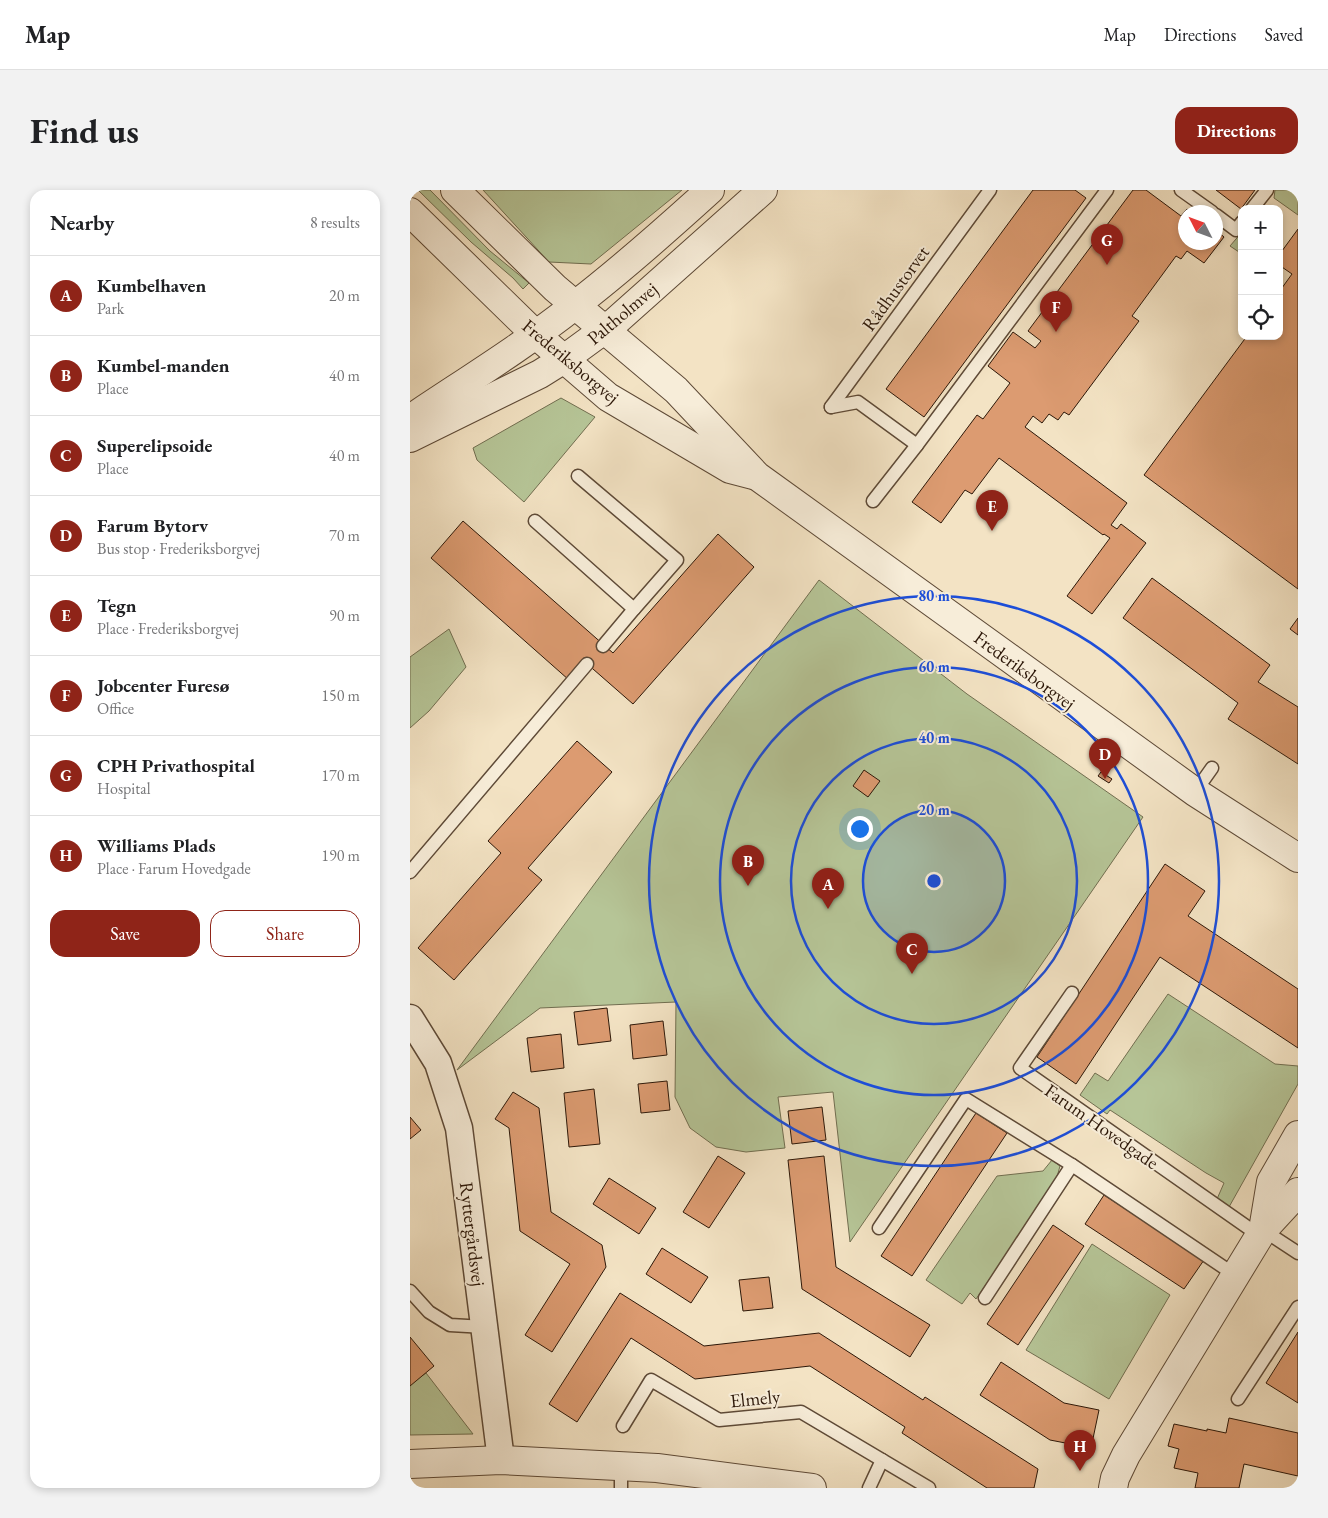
<!DOCTYPE html>
<html lang="en">
<head>
<meta charset="utf-8">
<style>
	:root { --surface:#fff; --page:#f2f2f2; --text:#202124; --muted:#757577; --line:#e0e0e0; --accent:#8f2418 }
	body { margin:0; font-family:"EB Garamond",serif; background:var(--page); color:var(--text) }
	.controls { position:absolute; right:15px; top:15px; display:grid; overflow:hidden; border-radius:10px; box-shadow:0 2px 8px #0003 }
	.controls button { width:45px; height:45px; display:grid; place-items:center; padding:0; border:0; border-bottom:1px solid var(--line); background:var(--surface); color:var(--text); font:25px sans-serif }
	.compass { position:absolute; left:768px; top:15px; width:45px; height:45px; border-radius:50%; background:var(--surface); box-shadow:0 2px 8px #0003; rotate:312deg }
	.you { position:absolute; left:449px; top:638px; width:18px; height:18px; margin:-12px; border:4px solid #fff; border-radius:50%; background:#1a73e8; box-shadow:0 0 0 8px #1a73e833 }
	.badge { display:grid; place-items:center; width:32px; height:32px; border-radius:50%; background:var(--accent); color:#fff; font-size:16px; font-weight:700 }
	.pin { position:absolute; translate:-50% -41px; filter:drop-shadow(0 1px 2px #0008) }
	.pin::after { content:''; position:absolute; top:26px; width:18px; height:15px; background:inherit; clip-path:polygon(0 0,100% 0,50% 100%) }
	.list { margin:0; padding:0; list-style:none }
	h2 { display:flex; justify-content:space-between; align-items:center; height:65px; margin:0; padding:0 20px; font-size:21px }
	h2 small { font-size:16px; font-weight:400; color:var(--muted) }
	.list li { display:grid; grid-template-columns:32px 1fr auto; gap:15px; align-items:center; box-sizing:border-box; height:80px; padding:0 20px; border-top:1px solid var(--line) }
	.list b { display:block; font-size:19px; white-space:nowrap }
	.list p { margin:0; font-size:16px; white-space:nowrap; color:var(--muted) }
	.list em { font-size:16px; font-style:normal; color:var(--muted) }
	.actions { display:flex; gap:10px; padding:15px 20px }
	.actions a { flex:1; padding:11px 0; border:1px solid var(--accent); border-radius:15px; text-align:center; font-size:18px; color:var(--accent) }
	.actions .main { background:var(--accent); color:#fff }
	.icon { flex:none; width:28px; height:28px; fill:none; stroke:currentColor; stroke-width:2; stroke-linecap:round; stroke-linejoin:round }
	.map { position:relative; flex:none; width:888px; height:1298px; overflow:hidden; border-radius:15px }
	header { display:flex; align-items:center; gap:30px; box-sizing:border-box; height:70px; padding:0 25px; background:var(--surface); border-bottom:1px solid var(--line) }
	header strong { font-size:24px }
	nav { display:flex; gap:28px; margin-inline-start:auto; font-size:18px }
	.intro { display:flex; align-items:center; justify-content:space-between; box-sizing:border-box; height:120px; padding:0 30px }
	h1 { margin:0; font-size:35px }
	.button { padding:12px 22px; border-radius:15px; background:var(--accent); color:#fff; font-size:18px; font-weight:700 }
	main { display:flex; gap:30px; padding:0 30px }
	aside { flex:1; background:var(--surface); border-radius:15px; box-shadow:0 2px 8px #0003 }
	.map>svg:first-child { display:block }
	.green { fill:#b6c597; stroke:#716e50 }
	.building { fill:#dc9b71; stroke:#2c1708 }
	.lines { fill:none; stroke-linecap:round; stroke-linejoin:round }
	.service-casing { stroke:#5e4a37; stroke-width:15 }
	.minor-casing { stroke:#5e4a37; stroke-width:29 }
	.tertiary-casing { stroke:#5e4a37; stroke-width:30 }
	.service { stroke:#f7edd9; stroke-width:12 }
	.minor { stroke:#f7edd9; stroke-width:26 }
	.tertiary { stroke:#f7edd9; stroke-width:28 }
	.ring { fill:none; stroke:#1d4ed8; stroke-width:2.5 }
	.labels { text-anchor:middle; stroke-width:4; stroke-linejoin:round; paint-order:stroke }
	.street-label { font-size:19px; fill:#2c1708; stroke:#f7edd9 }
	.centre { fill:#1d4ed8; stroke:#f7edd9; stroke-width:2.5 }
	.ring-label { font-size:15px; text-anchor:middle; font-weight:bold; fill:#1d4ed8; stroke:#f7edd9; stroke-width:4; stroke-linejoin:round; paint-order:stroke }
</style>
</head>
<body>
<header>
<strong>Map</strong>
<nav><a>Map</a><a>Directions</a><a>Saved</a></nav>
</header>
<div class="intro"><h1>Find us</h1><a class="button">Directions</a></div>
<main>
<aside>
<h2>Nearby<small>8 results</small></h2>
<ul class="list">
<li><span class="badge">A</span><div><b>Kumbelhaven</b><p>Park</p></div><em>20 m</em></li>
<li><span class="badge">B</span><div><b>Kumbel-manden</b><p>Place</p></div><em>40 m</em></li>
<li><span class="badge">C</span><div><b>Superelipsoide</b><p>Place</p></div><em>40 m</em></li>
<li><span class="badge">D</span><div><b>Farum Bytorv</b><p>Bus stop · Frederiksborgvej</p></div><em>70 m</em></li>
<li><span class="badge">E</span><div><b>Tegn</b><p>Place · Frederiksborgvej</p></div><em>90 m</em></li>
<li><span class="badge">F</span><div><b>Jobcenter Furesø</b><p>Office</p></div><em>150 m</em></li>
<li><span class="badge">G</span><div><b>CPH Privathospital</b><p>Hospital</p></div><em>170 m</em></li>
<li><span class="badge">H</span><div><b>Williams Plads</b><p>Place · Farum Hovedgade</p></div><em>190 m</em></li>
</ul>
<div class="actions"><a class="main">Save</a><a>Share</a></div>
</aside>
<div class="map">
<svg width="888" height="1298" viewBox="0 0 888 1298">
	<rect width="100%" height="100%" fill="#f3e3c4"/>
	<filter id="stains"><feTurbulence type="fractalNoise" baseFrequency=".004" numOctaves="4"/><feColorMatrix values="0 0 0 0 .2 0 0 0 0 .09 0 0 0 0 .02 0 0 0 .5 -.17"/></filter>
	<radialGradient id="worn" r=".72"><stop offset=".6" stop-color="#630" stop-opacity="0"/><stop offset="1" stop-color="#630" stop-opacity=".3"/></radialGradient>
	<g class="green">
		<polygon points="8,0 20,0 80,61 119,93 113,99 103,88 61,52"/>
		<polygon points="73,0 272,0 181,74 139,72"/>
		<polygon points="865,0 888,0 888,25 864,8"/>
		<polygon points="832,42 832,64 820,56"/>
		<polygon points="151,208 185,227 114,312 67,270 63,258"/>
		<polygon points="409,390 557,504 733,627 440,1052 423,902 368,907 375,958 336,962 306,957 280,938 265,907 266,812 130,818 47,880"/>
		<polygon points="39,439 56,477 19,521 0,538 0,467"/>
		<polygon points="758,804 865,874 888,876 888,894 819,1017 807,1009 814,993 796,983 700,920 697,924 670,905 685,883 698,891"/>
		<polygon points="642,970 650,976 645,994 566,1109 560,1103 552,1114 516,1090 587,986 633,981"/>
		<polygon points="682,1054 760,1105 699,1209 616,1160"/>
		<polygon points="16,1183 63,1244 0,1245 0,1194"/>
	</g>
	<g class="building">
		<polygon points="623,0 665,0 676,8 514,227 476,199"/>
		<polygon points="723,0 736,0 771,26 777,19 781,22 776,22 776,52 806,52 806,40 814,47 794,73 777,61 771,69 766,66 722,126 729,131 659,225 654,222 648,230 639,224 632,233 623,226 615,237 717,313 701,335 707,339 711,334 736,353 682,424 657,406 700,348 694,344 693,345 589,268 562,304 555,300 531,333 502,312 567,225 573,229 600,193 578,176 603,142 625,158 631,151 618,141"/>
		<polygon points="806,0 845,0 831,19"/>
		<polygon points="888,39 888,399 734,285 837,146 869,146 869,102 882,84 869,75 869,65"/>
		<polygon points="53,331 203,463 308,344 344,377 223,514 175,472 159,490 21,368"/>
		<polygon points="742,388 860,475 848,492 888,517 888,574 818,529 828,513 713,428"/>
		<polygon points="888,428 888,445 880,439"/>
		<polygon points="167,551 202,582 118,678 132,690 44,790 8,758 91,663 78,651"/>
		<polygon points="454,580 470,591 458,607 443,596"/>
		<polygon points="691,582 702,589 699,593 688,586"/>
		<polygon points="755,674 795,701 778,726 888,799 888,858 750,767 666,894 627,867"/>
		<polygon points="197,818 201,851 168,855 164,822"/>
		<polygon points="253,831 257,865 223,869 220,835"/>
		<polygon points="151,844 154,878 121,882 117,848"/>
		<polygon points="257,891 260,920 231,923 228,894"/>
		<polygon points="184,899 190,954 159,957 154,903"/>
		<polygon points="103,902 129,918 141,1022 192,1055 196,1077 142,1162 115,1145 160,1074 110,1041 99,938 85,929"/>
		<polygon points="412,917 416,950 382,954 378,921"/>
		<polygon points="566,923 597,943 502,1086 471,1066"/>
		<polygon points="0,927 11,940 0,949"/>
		<polygon points="308,966 335,983 299,1038 273,1022"/>
		<polygon points="414,966 426,1077 520,1135 500,1167 392,1099 378,970"/>
		<polygon points="199,988 246,1018 229,1044 183,1014"/>
		<polygon points="694,1005 794,1070 774,1099 675,1034"/>
		<polygon points="643,1035 674,1056 608,1155 577,1134"/>
		<polygon points="252,1058 298,1087 281,1113 236,1084"/>
		<polygon points="359,1087 363,1118 333,1121 329,1090"/>
		<polygon points="210,1103 294,1156 409,1143 513,1210 515,1207 628,1279 624,1298 577,1298 492,1243 495,1237 400,1176 285,1189 221,1148 167,1232 139,1214"/>
		<polygon points="888,1142 888,1213 856,1193"/>
		<polygon points="0,1147 24,1176 0,1196"/>
		<polygon points="591,1172 654,1213 689,1220 681,1258 640,1250 570,1205"/>
		<polygon points="819,1228 888,1243 888,1286 834,1274 829,1298 785,1298 788,1283 764,1278 769,1259 758,1256 764,1234 797,1241 797,1239 816,1243"/>
	</g>
	<g class="lines">
		<g class="service-casing">
			<g id="service">
				<polyline points="771,0 802,22"/>
				<polyline points="842,19 857,0"/>
				<polyline points="806,25 826,40 832,32"/>
				<polyline points="421,217 580,0"/>
				<polyline points="421,217 448,212 507,255"/>
				<polyline points="463,311 507,255 697,0"/>
				<polyline points="125,331 224,419 267,370 168,286"/>
				<polyline points="193,456 224,419"/>
				<polyline points="785,602 802,578"/>
				<polyline points="0,682 177,474"/>
				<polyline points="662,803 610,878 850,1046"/>
				<polyline points="469,1038 556,909 662,975 825,1085"/>
				<polyline points="853,1040 888,1063"/>
				<polyline points="0,1101 19,1122 40,1135 75,1137"/>
				<polyline points="575,1108 662,975"/>
				<polyline points="828,1209 888,1117"/>
				<polyline points="213,1236 241,1190 309,1230 391,1222 519,1298"/>
				<polyline points="211,1298 211,1276"/>
				<polyline points="459,1298 472,1270"/>
			</g>
		</g>
		<g class="minor-casing">
			<polyline id="minor" points="0,828 28,873 49,938 91,1270"/>
		</g>
		<g class="tertiary-casing">
			<g id="tertiary">
				<polyline points="45,0 145,98 266,200 347,286 785,602 888,668"/>
				<polyline points="0,22 125,144 198,207 320,279 343,285"/>
				<path d="M0 229C55 192 112 157 164 116 211 80 256 40 300 0"/>
				<polyline points="0,248 130,184 154,169 206,131 353,0"/>
				<polyline points="853,1040 861,992 888,945"/>
				<polyline points="0,1274 91,1270 247,1278 402,1298"/>
				<polyline points="703,1298 705,1288 716,1265 853,1040 888,1002"/>
			</g>
		</g>
		<use href="#service" class="service"/>
		<use href="#minor" class="minor"/>
		<use href="#tertiary" class="tertiary"/>
	</g>
	<circle cx="524" cy="691" r="71" fill="#1d4ed8" fill-opacity=".12"/>
	<g class="ring">
		<circle cx="524" cy="691" r="71"/>
		<circle cx="524" cy="691" r="143"/>
		<circle cx="524" cy="691" r="214"/>
		<circle cx="524" cy="691" r="285"/>
	</g>
	<g class="labels">
		<g class="street-label">
			<text transform="translate(485 98) rotate(-54)" y="7">Rådhustorvet</text>
			<text transform="translate(212 123) rotate(-40)" y="7">Paltholmvej</text>
			<text transform="translate(161 171) rotate(40)" y="7">Frederiksborgvej</text>
			<text transform="translate(615 480) rotate(36)" y="7">Frederiksborgvej</text>
			<text transform="translate(692 936) rotate(35)" y="7">Farum Hovedgade</text>
			<text transform="translate(63 1044) rotate(83)" y="7">Ryttergårdsvej</text>
			<text transform="translate(345 1208) rotate(-6)" y="7">Elmely</text>
		</g>
	</g>
	<circle cx="524" cy="691" r="8" class="centre"/>
	<g class="ring-label">
		<text x="524" y="411">80 m</text>
		<text x="524" y="482">60 m</text>
		<text x="524" y="553">40 m</text>
		<text x="524" y="625">20 m</text>
	</g>
	<rect width="100%" height="100%" filter="url(#stains)"/>
	<rect width="100%" height="100%" fill="url(#worn)"/>
</svg>
<div class="controls">
<button>+</button>
<button>−</button>
<button><svg class="icon" aria-label="locate" viewBox="0 0 24 24"><circle cx="12" cy="12" r="6"/><path d="M12 2v4M12 18v4M2 12h4M18 12h4"/></svg></button>
</div>
<svg class="compass" viewBox="-18 -18 36 36"><path d="M0-13l5 13h-10z" fill="#e53935"/><path d="M0 13l5-13h-10z" fill="#757577"/></svg>
<div class="you"></div>
<div class="pin badge" style="left:418px;top:719px">A</div>
<div class="pin badge" style="left:338px;top:696px">B</div>
<div class="pin badge" style="left:502px;top:784px">C</div>
<div class="pin badge" style="left:695px;top:589px">D</div>
<div class="pin badge" style="left:582px;top:341px">E</div>
<div class="pin badge" style="left:646px;top:142px">F</div>
<div class="pin badge" style="left:697px;top:75px">G</div>
<div class="pin badge" style="left:670px;top:1281px">H</div>
</div>
</main>
</body>
</html>
